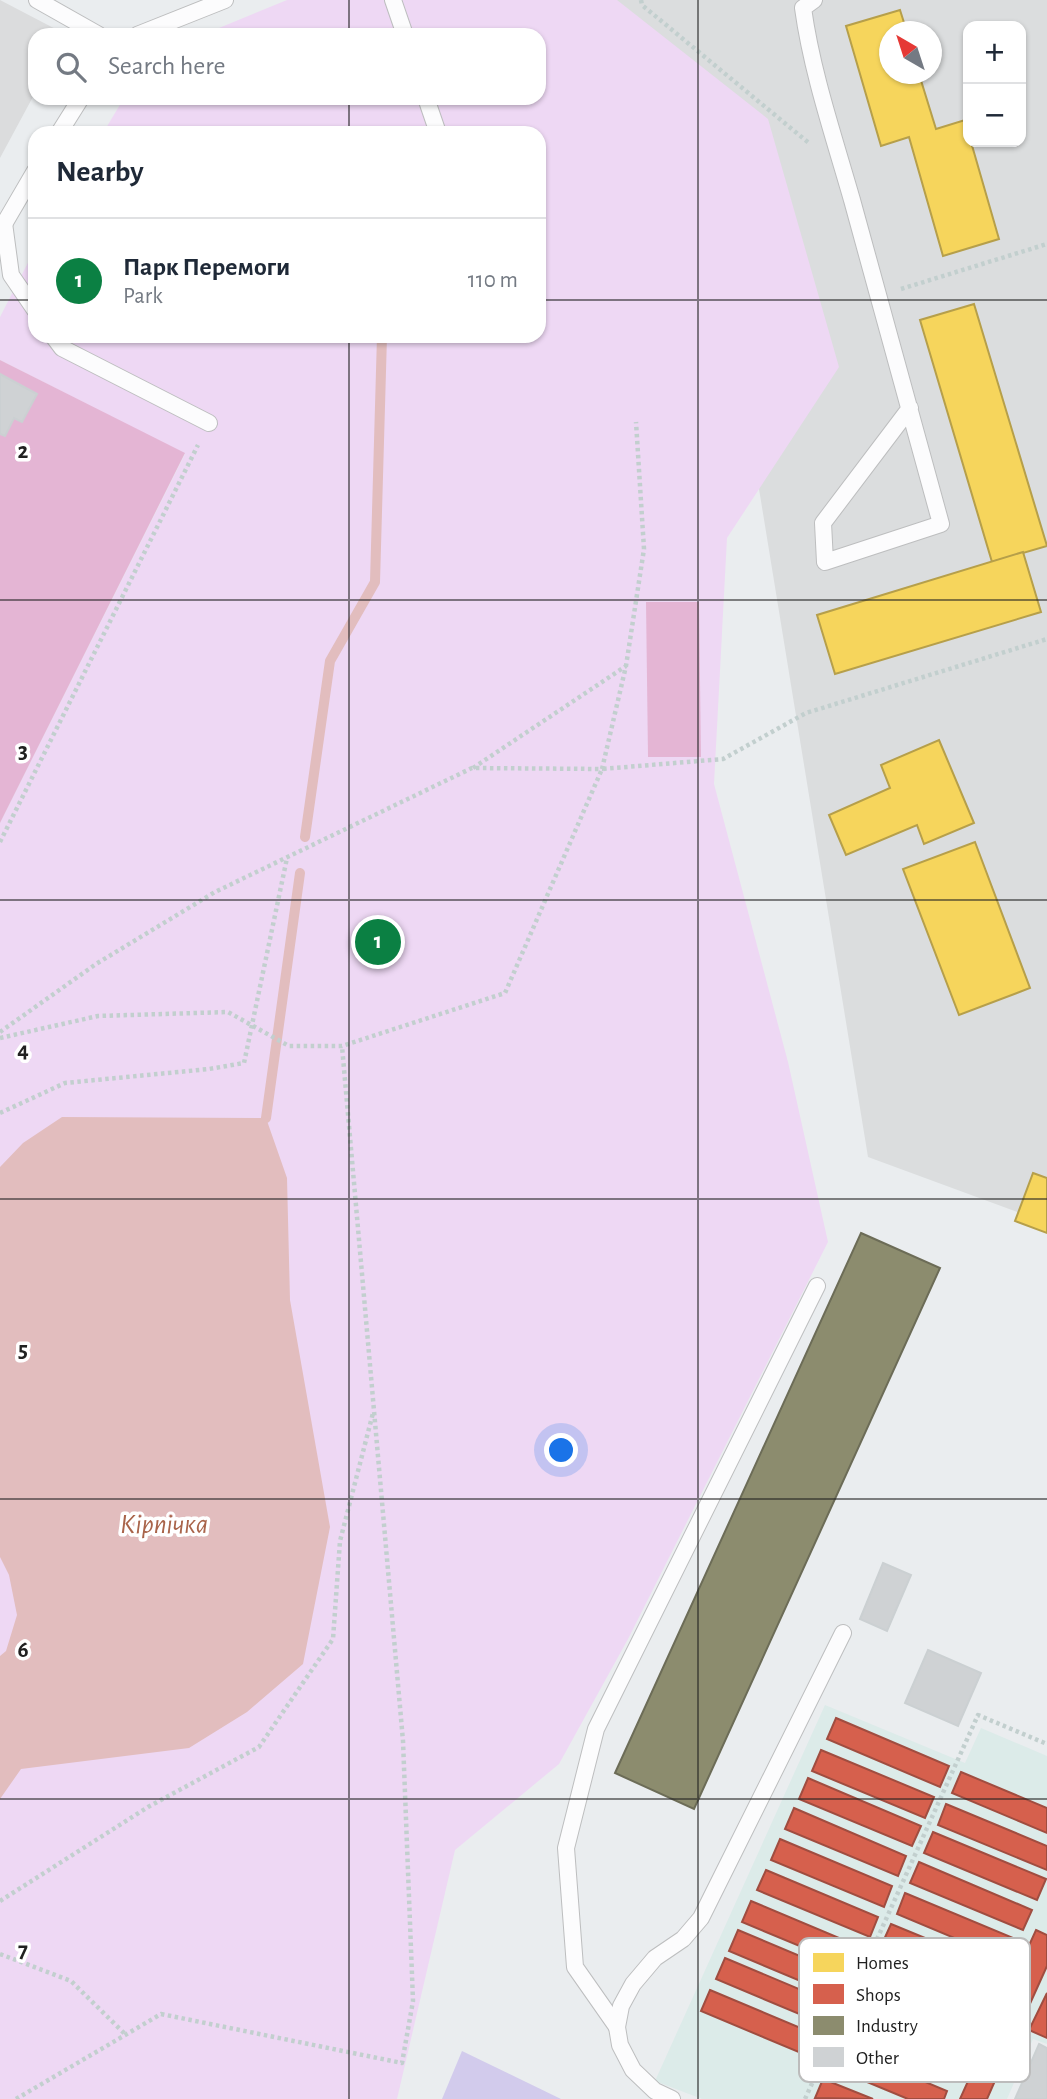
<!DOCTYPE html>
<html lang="en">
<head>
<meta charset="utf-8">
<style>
	:root { --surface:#fff; --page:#f6f6f7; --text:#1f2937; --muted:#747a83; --line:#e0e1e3; --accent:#0b8043 }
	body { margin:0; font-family:"Alegreya Sans",sans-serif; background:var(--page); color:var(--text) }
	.controls { position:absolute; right:21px; top:21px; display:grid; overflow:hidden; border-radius:14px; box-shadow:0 2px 5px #0004 }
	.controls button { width:63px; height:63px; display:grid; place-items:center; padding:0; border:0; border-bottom:2px solid var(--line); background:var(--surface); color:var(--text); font:35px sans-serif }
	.compass { position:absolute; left:879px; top:21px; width:63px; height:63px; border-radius:50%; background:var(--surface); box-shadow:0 2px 5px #0004; rotate:321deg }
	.you { position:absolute; left:562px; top:1451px; width:24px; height:24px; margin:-18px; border:5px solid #fff; border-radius:50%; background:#1a73e8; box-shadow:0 0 0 10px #1a73e833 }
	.badge { display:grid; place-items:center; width:46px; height:46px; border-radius:50%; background:var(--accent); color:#fff; font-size:23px; font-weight:700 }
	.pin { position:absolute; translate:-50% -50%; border:4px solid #fff; box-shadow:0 2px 7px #0006 }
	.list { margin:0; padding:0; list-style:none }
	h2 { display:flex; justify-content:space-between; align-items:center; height:91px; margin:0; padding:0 28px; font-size:30px }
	h2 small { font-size:23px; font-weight:400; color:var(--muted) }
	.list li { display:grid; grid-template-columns:46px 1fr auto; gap:21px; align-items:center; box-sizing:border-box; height:126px; padding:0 28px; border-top:2px solid var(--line) }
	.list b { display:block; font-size:26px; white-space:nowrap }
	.list p { margin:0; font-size:23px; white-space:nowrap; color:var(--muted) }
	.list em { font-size:23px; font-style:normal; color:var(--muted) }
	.icon { flex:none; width:38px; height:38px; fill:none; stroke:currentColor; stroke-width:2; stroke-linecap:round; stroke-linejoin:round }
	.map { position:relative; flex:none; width:1047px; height:2099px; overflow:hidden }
	.search { position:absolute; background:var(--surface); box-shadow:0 2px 5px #0004; left:28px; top:28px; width:518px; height:77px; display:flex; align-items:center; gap:18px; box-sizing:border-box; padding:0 24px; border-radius:21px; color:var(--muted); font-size:26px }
	.panel { position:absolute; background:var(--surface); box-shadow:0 2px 5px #0004; left:28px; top:126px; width:518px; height:217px; border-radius:21px }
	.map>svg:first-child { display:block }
	.residential { fill:#dbddde; fill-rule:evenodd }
	.commercial { fill:#dcebe9 }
	.religious { fill:#dbdcdd }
	.grass { fill:#d2cbec }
	.park { fill:#eed8f4 }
	.pitch { fill:#e4b5d4 }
	.water { fill:#e2bdbe }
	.homes { fill:#f6d55c; stroke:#b69f4a; stroke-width:2 }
	.shops { fill:#d6604d; stroke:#a04d40; stroke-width:2 }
	.industry { fill:#8c8c6e; stroke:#6c6c57; stroke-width:2 }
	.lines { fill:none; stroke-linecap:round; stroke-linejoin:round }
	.stream { stroke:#e2bdbe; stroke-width:10 }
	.building { fill:#cfd2d4; stroke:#cbd0d2; stroke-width:2 }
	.lane-casing { stroke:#bdbebf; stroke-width:18 }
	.path { stroke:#c2cfce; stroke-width:4.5; stroke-dasharray:3.5 3.5; stroke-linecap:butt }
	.lane { stroke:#fcfcfd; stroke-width:16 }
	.grid { fill:none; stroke:#212121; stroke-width:2; stroke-opacity:0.55 }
	.labels { text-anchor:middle; stroke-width:7; stroke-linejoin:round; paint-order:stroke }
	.water-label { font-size:28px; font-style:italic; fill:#a9644a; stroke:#fff }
	.key { fill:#fff; stroke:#bcbcbc; stroke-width:2 }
	.key-label { font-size:19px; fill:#212121 }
	.grid-label { font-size:23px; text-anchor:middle; font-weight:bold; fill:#212121; stroke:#fff; stroke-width:7; stroke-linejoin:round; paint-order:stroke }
</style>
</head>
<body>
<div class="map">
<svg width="1047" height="2099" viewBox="0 0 1047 2099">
	<rect width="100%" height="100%" fill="#eaedef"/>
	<path class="residential" d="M588 0H1047V1223L868 1157 699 121ZM968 26H1021V142H968ZM890 32H932V74H890Z"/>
	<polygon class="commercial" points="825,1705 965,1763 981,1728 1047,1756 1047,2044 1033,2039 1007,2099 702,2099 655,2081"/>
	<polygon class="religious" points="0,0 67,35 35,35 35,93 0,158"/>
	<polygon class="grass" points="462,2051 561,2099 442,2099"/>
	<polygon class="park" points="287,0 617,0 768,119 839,367 727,538 714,784 788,1062 828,1242 628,1639 559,1764 455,1850 397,2099 0,2099 0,823 185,454 0,360 0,317 35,249 35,336 539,336 539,133 103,133 124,98 539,98 539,35 202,35"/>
	<g class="pitch">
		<polygon points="0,360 185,453 0,823"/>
		<polygon points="646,602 699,602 701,757 648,757"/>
	</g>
	<polygon class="water" points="62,1117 266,1118 287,1178 290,1300 330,1527 303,1664 247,1712 189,1748 21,1769 0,1799 0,1656 6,1651 17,1615 9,1575 0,1557 0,1167 23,1143"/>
	<g class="homes">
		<polygon points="900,10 907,32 890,32 890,74 919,74 936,129 965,120 968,142 971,142 999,239 943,256 909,137 881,146 846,26"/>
		<polygon points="974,304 1047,546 992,562 920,320"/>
		<polygon points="1023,552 1041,612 835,674 817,615"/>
		<polygon points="939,740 974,823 924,844 917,825 846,855 829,815 890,788 881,765"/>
		<polygon points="975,842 1030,988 959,1015 903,869"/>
		<polygon points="1033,1173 1047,1178 1047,1233 1015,1221"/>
	</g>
	<g class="shops">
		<polygon points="836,1718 949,1766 940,1787 827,1739"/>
		<polygon points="821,1750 934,1797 925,1818 812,1771"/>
		<polygon points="961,1772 1047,1808 1047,1833 952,1793"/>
		<polygon points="808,1778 921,1826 912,1846 799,1799"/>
		<polygon points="946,1804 1047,1846 1047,1870 938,1825"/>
		<polygon points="794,1808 906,1856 898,1876 785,1829"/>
		<polygon points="933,1832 1046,1879 1037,1900 924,1853"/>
		<polygon points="780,1839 892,1886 884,1907 771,1860"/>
		<polygon points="919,1862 1032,1910 1023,1930 910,1883"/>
		<polygon points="766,1870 878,1917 870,1937 757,1890"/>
		<polygon points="905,1893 1018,1940 1009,1961 897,1914"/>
		<polygon points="751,1901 863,1948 855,1969 742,1922"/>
		<polygon points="891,1924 1003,1970 995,1991 882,1944"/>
		<polygon points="738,1930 850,1977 841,1998 729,1951"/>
		<polygon points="1036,1930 1047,1935 1047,1966 1015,2037 992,2027"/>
		<polygon points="725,1958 837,2005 828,2026 716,1979"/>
		<polygon points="710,1990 822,2037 813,2058 701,2011"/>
		<polygon points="1047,1993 1047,2038 1029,2030"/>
		<polygon points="987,2039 1009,2049 987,2099 960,2099"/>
		<polygon points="835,2044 947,2091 944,2099 908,2099 826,2065"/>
		<polygon points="823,2079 873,2099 815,2098"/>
	</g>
	<polygon class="industry" points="861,1233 940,1268 694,1809 615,1773"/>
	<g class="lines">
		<g class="stream">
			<polyline points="305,837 330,661 375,582 382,336"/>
			<polyline points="266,1118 300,873"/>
		</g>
	</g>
	<g class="building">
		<polygon points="0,374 37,394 22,422 14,418 5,436 0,434"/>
		<polygon points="883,1563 911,1575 887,1631 860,1619"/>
		<polygon points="928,1650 981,1673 958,1726 905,1703"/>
		<polygon points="1039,2044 1047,2048 1047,2099 1015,2099"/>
	</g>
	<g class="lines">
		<g class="lane-casing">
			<g id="lane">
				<polyline points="37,0 99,35"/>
				<polyline points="393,0 405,35"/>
				<path d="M814 0 803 8C812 73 834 137 852 200 882 308 912 416 941 524L825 562 823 523 910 408"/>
				<polyline points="137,35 225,0"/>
				<polyline points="426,98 438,133"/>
				<polyline points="59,133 81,98"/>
				<polyline points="4,223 11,275 35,310"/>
				<polyline points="0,231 35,171"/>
				<polyline points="53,336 62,348 209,423"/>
				<polyline points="617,2027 575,1967 566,1848 596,1729 817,1286"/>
				<polyline points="672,2099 655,2091 633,2070 620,2045 617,2027 621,2006 633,1984 655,1958 683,1939 701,1918 843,1633"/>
			</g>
		</g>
		<g class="path">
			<polyline points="641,0 642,5 810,144"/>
			<polyline points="901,289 1047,244"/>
			<polyline points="473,768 626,666"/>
			<polyline points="0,842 198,445"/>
			<polyline points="0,1032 96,964 215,892 472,768 602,769 626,666 644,549 636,422"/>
			<polyline points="0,1038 98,1016 228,1012 289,1046 342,1046 505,993 602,769 723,759 806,713 1047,639"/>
			<polyline points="0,1113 65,1083 209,1069 244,1063 287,858"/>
			<polyline points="0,1901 148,1807 259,1747 333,1639 340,1541 373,1413"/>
			<polyline points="0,1954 71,1981 126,2035"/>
			<polyline points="16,2099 161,2014 402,2063 413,2001 403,1741 342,1046"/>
			<polyline points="805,2099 978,1715 1047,1744"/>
		</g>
		<use href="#lane" class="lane"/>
	</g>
	<path class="grid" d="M349 0V35M698 0V2099M349 98V133M0 300H35M539 300H1047M349 336V2099M0 600H1047M0 900H1047M0 1199H1047M0 1499H1047M0 1799H1047"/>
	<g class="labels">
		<g class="water-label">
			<text x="164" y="1533">Кірпічка</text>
		</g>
	</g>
	<rect x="799" y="1938" width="231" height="144" rx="10" class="key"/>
	<rect x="813" y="1953" width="31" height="19" fill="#f6d55c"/>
	<rect x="813" y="1984" width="31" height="20" fill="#d6604d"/>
	<rect x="813" y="2016" width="31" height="19" fill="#8c8c6e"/>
	<rect x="813" y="2047" width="31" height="20" fill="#cfd2d4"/>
	<g class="key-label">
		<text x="856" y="1969">Homes</text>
		<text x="856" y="2001">Shops</text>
		<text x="856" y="2032">Industry</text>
		<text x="856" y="2064">Other</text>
	</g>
	<g class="grid-label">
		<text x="23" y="458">2</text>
		<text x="23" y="758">3</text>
		<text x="23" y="1057">4</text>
		<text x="23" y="1357">5</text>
		<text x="23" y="1657">6</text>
		<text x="23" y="1957">7</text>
	</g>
</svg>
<div class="controls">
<button>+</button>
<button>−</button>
</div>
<svg class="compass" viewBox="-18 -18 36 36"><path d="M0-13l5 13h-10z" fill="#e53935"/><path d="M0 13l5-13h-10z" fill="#747a83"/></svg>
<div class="you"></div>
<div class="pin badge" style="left:378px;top:942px">1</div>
<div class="search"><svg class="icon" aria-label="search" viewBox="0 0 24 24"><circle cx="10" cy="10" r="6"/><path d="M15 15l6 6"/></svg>Search here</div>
<section class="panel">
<h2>Nearby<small></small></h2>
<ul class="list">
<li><span class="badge">1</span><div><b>Парк Перемоги</b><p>Park</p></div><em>110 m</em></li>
</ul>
</section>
</div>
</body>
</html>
